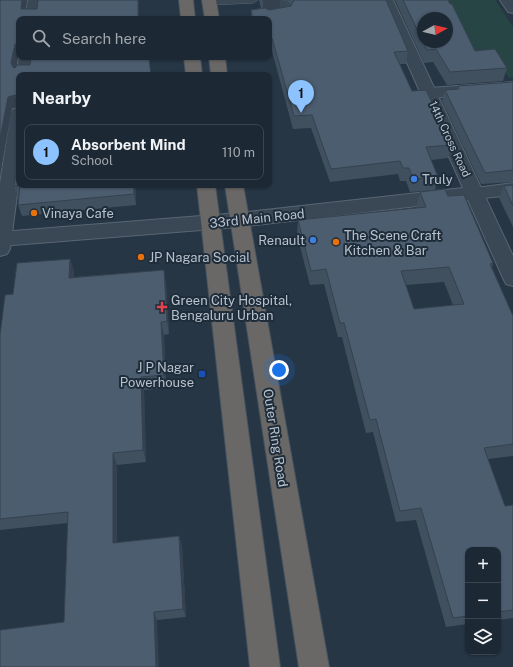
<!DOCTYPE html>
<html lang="en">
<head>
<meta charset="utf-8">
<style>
	:root { --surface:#1c2834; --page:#293440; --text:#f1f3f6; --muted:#a0a6ac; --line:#3a444f; --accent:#8cc3fe }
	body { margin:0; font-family:"Public Sans",sans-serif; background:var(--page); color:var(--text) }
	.controls { position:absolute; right:12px; bottom:12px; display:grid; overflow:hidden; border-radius:8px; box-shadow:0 1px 3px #0004 }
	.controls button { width:36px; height:36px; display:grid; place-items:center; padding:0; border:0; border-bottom:1px solid var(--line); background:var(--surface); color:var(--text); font:20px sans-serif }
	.compass { position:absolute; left:417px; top:12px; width:36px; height:36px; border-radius:50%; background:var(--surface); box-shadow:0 1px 3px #0004; rotate:82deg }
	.you { position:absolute; left:279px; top:370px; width:14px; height:14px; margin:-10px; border:3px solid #fff; border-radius:50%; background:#1a73e8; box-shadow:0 0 0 6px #1a73e833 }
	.badge { display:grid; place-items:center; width:26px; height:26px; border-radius:50%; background:var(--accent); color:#111; font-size:13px; font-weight:700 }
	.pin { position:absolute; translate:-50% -33px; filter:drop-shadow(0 1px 2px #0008) }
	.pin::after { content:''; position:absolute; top:21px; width:14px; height:12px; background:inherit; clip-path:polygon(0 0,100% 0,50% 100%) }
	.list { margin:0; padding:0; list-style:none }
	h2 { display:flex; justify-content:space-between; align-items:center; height:52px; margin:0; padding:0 16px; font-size:17px }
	h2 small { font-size:13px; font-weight:400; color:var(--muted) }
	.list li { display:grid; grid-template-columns:26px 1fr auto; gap:12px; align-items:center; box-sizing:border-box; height:56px; margin:0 8px 8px; padding:0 8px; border:1px solid var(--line); border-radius:8px }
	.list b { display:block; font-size:15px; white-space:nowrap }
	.list p { margin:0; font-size:13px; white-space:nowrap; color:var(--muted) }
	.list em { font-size:13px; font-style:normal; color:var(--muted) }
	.icon { flex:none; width:22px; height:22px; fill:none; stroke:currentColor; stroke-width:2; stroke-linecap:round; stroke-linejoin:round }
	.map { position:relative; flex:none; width:513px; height:667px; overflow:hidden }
	.search { position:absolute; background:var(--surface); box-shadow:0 1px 3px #0004; left:16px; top:16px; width:256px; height:44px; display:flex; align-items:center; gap:10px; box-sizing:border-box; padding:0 14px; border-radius:8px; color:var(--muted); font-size:15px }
	.panel { position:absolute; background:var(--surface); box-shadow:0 1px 3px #0004; left:16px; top:72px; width:256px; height:116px; border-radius:8px }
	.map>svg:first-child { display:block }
	.green { fill:#284546 }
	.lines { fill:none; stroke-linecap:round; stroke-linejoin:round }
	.service-casing { stroke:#596572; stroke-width:1 }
	.minor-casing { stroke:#596572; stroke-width:2 }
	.tertiary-casing { stroke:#596572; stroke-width:2 }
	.trunk-casing { stroke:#45525f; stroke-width:2 }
	.service { fill:#3a4855; fill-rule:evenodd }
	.minor { fill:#3a4855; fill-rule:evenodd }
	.tertiary { fill:#3a4855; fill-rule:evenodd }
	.trunk { fill:#6a6866; fill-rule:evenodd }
	.wall { fill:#41505f; fill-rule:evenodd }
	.shaded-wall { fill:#35414e }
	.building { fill:#4c5d6f; stroke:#35414e; fill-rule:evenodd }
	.shop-dot { fill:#3f7fe0; stroke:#1f2d3a; stroke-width:1.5 }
	.food-dot { fill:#e8710a; stroke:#1f2d3a; stroke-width:1.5 }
	.health-dot { fill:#e0444e; stroke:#1f2d3a; stroke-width:1.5 }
	.transit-dot { fill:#1a4fb4; stroke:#1f2d3a; stroke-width:1.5 }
	.labels { text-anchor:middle; stroke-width:4; stroke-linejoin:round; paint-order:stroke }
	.far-street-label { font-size:11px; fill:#b8c2ce; stroke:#1f2d3a }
	.poi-label { font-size:13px; fill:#b8c2ce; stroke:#1f2d3a; text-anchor:start }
	.street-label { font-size:13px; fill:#b8c2ce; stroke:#1f2d3a }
</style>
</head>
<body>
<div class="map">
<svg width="513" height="667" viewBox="0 0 513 667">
	<rect width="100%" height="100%" fill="#263645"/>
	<polygon class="green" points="441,0 495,0 513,27 513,78 509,78 495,56 473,58"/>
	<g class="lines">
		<g class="service-casing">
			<g id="service">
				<polygon points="206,0 258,0 253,3 209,5 206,4 204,2"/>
				<polygon points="267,0 285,0 293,11 290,17 269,21 269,19 255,19 260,16 282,13 279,4 269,2"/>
			</g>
		</g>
		<g class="minor-casing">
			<g id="minor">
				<polygon points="28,0 42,0 39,19 25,19"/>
				<polygon points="500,0 513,0 513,13 508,12"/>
				<polygon points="19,57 35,57 32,75 19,75 18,78 16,75"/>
				<polygon points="513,82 513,92 429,98 423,96 421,93 423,90 429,88"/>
				<polygon points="19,108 19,179 10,249 7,254 0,256 0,183 11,113 13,109"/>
				<polygon points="513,183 513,195 474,199 467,197 465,193 467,189"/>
			</g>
		</g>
		<g class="tertiary-casing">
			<polygon id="tertiary" points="379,0 393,0 513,256 513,286 506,284 503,278 468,200 239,227 0,246 0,232 239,213 463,188"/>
		</g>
		<g class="trunk-casing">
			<g id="trunk">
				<polygon points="179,0 193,0 195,19 181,19"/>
				<polygon points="202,0 216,0 219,19 205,19"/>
				<polygon points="184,57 200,57 202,75 186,75"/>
				<polygon points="209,57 225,57 227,75 211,75"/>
				<polygon points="197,185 215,185 280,667 250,667"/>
				<polygon points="225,185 243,185 329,667 299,667"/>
			</g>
		</g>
		<use href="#service" class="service"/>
		<use href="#minor" class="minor"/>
		<use href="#tertiary" class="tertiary"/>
		<use href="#trunk" class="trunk"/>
	</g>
	<g class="wall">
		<polygon points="0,0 27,0 26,9 37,9 38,0 139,0 139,19 19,19 19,56 18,56 16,66 141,57 19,75 136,185 136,205 22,216 18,205 18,197 14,186 17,167 17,107 12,108 0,174"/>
		<polygon points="259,0 280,0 280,8 291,6 286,0 386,0 408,51 406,64 400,64 412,91 452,145 448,158 431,160 438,177 435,190 410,192 406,181 400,181 398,174 330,182 311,128 293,129 272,51 269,51 269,19 251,19 251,10 261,8"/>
		<polygon points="395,0 448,0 475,51 507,68 503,81 447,85 433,62 424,63"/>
		<polygon points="513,82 513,182 481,184 442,101 445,90 457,89 458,86"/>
		<polygon points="513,185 513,227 499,198 504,186"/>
		<path d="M420 192 448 196 493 263 492 267 513 316V456L488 459 505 506 513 505V618L498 620V550H468V624L446 627 416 520 396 522 373 432 366 433 342 337H338L324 284 310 285 297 235 298 220 416 208ZM444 282 453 305 414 309 406 285Z"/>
		<polygon points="70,259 74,272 74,277 164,270 166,284 169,334 164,335 166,388 144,390 146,462 117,465 117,543 179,536 182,546 186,617 157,620 64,622 68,523 0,530 0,335 13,294"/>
	</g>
	<g class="shaded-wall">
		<polygon points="22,0 27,0 24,19 21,9"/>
		<rect x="138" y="0" width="1" height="19"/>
		<polygon points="273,0 280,0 280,12 263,14 263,1"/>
		<polygon points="15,44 18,56 15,75 11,63"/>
		<polygon points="15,95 19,107 12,108 0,174 0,139 8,97"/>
		<polygon points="134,185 136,185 136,205 134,194"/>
		<polygon points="70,259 74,272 73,292 69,278"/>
		<polygon points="164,270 166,284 169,334 167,321"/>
		<polygon points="161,322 164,335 166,388 164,375"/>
		<polygon points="141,377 144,390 146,462 143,450"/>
		<polygon points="113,453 117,465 117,553 113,543"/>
		<polygon points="179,536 182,546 186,617 183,609"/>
		<polygon points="154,612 157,620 159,667 156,667"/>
	</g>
	<g class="building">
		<polygon points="0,0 22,0 21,9 37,9 38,0 138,0 138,19 19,19 19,44 15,44 11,63 13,67 15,68 17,65 30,65 31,57 139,57 140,59 149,59 151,75 19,75 19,185 134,185 134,194 18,205 20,185 14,186 17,167 17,96 15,95 8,97 0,139"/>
		<polygon points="263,0 273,0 263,1"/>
		<polygon points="294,0 386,0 408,51 394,52 412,91 426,90 452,145 426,147 438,177 413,179 409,168 403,168 400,161 331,169 312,115 294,116 272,38 269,38 269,19 253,19 251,10 265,8 269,10 291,6"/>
		<path d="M403 0H448L450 4H452L475 51 495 49 507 68 450 72 436 49 427 50ZM423 18H447V42H423Z"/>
		<polygon points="513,82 513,170 485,173 445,90 459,89 458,86"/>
		<polygon points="513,185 513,206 504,186"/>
		<path d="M445 189 448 196 464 195 493 263 490 264 513 316V444L484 448 505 506 513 505V610L498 612V550H468V616L453 618 421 508 400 511 376 419 370 420 344 323H340L326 269 311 271 298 220 426 207 420 192ZM449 267 464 304 414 309 401 271Z"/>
		<polygon points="70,259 69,278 164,270 167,321 161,322 164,375 141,377 143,450 113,453 113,543 179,536 183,609 154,612 156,667 0,667 0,630 64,622 68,512 0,519 0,335 5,295 13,294 17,263"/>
	</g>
	<g class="shop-dot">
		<circle cx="414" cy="179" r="4"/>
		<circle cx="313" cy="240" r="4"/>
	</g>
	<g class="food-dot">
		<circle cx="34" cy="213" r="4"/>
		<circle cx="336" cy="242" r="4"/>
		<circle cx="141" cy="257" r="4"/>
	</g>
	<path class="health-dot" d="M160 301h4v4h4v4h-4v4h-4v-4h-4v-4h4z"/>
	<rect class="transit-dot" x="198" y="370" width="8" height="8" rx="2"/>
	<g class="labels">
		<g class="far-street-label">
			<text transform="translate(450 139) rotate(65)" y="4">14th Cross Road</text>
		</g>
		<g class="poi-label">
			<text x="422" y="184">Truly</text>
			<text x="42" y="218">Vinaya Cafe</text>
			<text x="344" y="240">The Scene Craft<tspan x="344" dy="15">Kitchen &amp; Bar</tspan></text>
			<text x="305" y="245" text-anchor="end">Renault</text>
			<text x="149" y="262">JP Nagara Social</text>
			<text x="171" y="305">Green City Hospital,<tspan x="171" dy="15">Bengaluru Urban</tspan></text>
			<text x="194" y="372" text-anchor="end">J P Nagar<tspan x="194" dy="15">Powerhouse</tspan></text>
		</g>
		<g class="street-label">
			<text transform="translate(257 218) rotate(-6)" y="5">33rd Main Road</text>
			<text transform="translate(276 438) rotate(81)" y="5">Outer Ring Road</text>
		</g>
	</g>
</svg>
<div class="controls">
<button>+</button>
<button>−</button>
<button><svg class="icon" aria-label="layers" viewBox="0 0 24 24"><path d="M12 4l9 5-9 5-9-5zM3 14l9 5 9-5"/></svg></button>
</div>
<svg class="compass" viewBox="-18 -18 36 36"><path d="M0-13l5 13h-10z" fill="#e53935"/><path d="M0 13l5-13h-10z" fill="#a0a6ac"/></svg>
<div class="you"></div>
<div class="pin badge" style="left:301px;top:113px">1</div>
<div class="search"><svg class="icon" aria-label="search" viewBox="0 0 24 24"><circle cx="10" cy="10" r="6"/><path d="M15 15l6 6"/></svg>Search here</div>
<section class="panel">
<h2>Nearby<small></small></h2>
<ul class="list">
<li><span class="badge">1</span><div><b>Absorbent Mind</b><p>School</p></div><em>110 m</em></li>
</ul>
</section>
</div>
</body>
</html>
